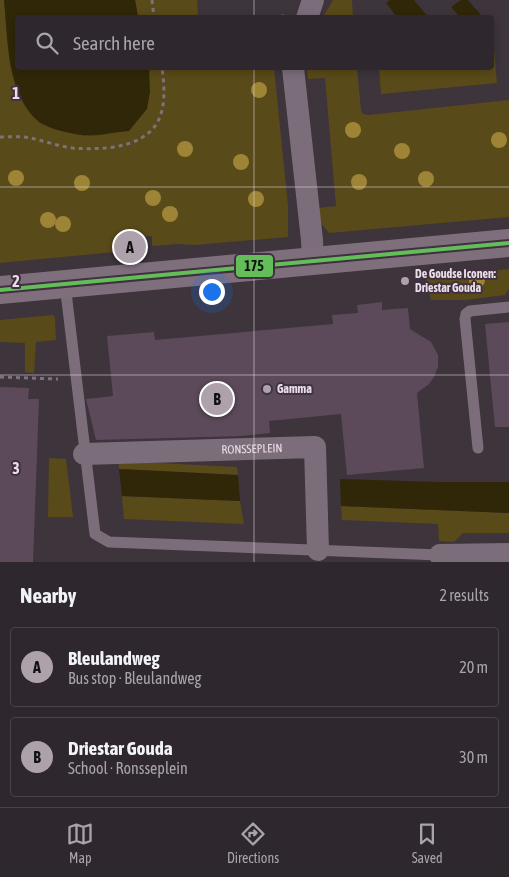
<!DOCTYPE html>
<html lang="en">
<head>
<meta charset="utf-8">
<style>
	:root { --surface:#2e272d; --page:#362f35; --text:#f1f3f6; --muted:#a7a5aa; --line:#494449; --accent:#ada2ab }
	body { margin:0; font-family:"Asap Condensed",sans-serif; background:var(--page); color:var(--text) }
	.you { position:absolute; left:211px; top:291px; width:18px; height:18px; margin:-12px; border:4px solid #fff; border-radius:50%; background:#1a73e8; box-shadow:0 0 0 8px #1a73e833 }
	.badge { display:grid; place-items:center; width:32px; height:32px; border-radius:50%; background:var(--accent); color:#111; font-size:16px; font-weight:700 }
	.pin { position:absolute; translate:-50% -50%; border:2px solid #fff; box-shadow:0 1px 5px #0006 }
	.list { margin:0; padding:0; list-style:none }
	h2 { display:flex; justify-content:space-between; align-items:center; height:65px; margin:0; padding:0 20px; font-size:21px }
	h2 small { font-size:16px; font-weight:400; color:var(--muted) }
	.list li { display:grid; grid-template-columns:32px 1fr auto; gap:15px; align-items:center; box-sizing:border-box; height:80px; margin:0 10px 10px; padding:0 10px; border:1px solid var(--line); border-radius:5px }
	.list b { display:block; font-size:19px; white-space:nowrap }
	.list p { margin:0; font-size:16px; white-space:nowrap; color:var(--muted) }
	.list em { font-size:16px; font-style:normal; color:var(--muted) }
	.icon { flex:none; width:28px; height:28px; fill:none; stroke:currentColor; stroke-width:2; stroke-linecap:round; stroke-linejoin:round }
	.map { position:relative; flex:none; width:509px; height:562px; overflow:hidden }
	.search { position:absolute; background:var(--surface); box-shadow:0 2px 8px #0003; left:15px; right:15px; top:15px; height:55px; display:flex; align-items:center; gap:12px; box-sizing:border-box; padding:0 18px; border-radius:5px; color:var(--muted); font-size:19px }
	.sheet { height:245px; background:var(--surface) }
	nav { display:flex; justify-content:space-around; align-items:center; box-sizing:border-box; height:70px; border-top:1px solid var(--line); background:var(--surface); font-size:14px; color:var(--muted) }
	nav a { display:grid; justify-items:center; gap:2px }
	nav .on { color:var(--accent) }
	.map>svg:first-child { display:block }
	.green { fill:#594a19 }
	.water { fill:#302709 }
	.building { fill:#5c4a5a }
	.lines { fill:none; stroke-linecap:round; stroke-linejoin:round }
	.path { stroke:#7e717c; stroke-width:3; stroke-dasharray:4 4; stroke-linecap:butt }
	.lane { stroke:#7c6d7a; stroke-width:11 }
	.street { stroke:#7c6d7a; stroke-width:22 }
	.secondary { stroke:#7f6f7d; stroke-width:28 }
	.bus-1-casing { stroke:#41303f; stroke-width:8 }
	.bus-1 { stroke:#63be5a; stroke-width:4 }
	.tree { fill:#9d8436 }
	.grid { fill:none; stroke:#e9dee7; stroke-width:1; stroke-opacity:0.55 }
	.poi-dot { fill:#ada2ab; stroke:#41303f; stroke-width:2 }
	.labels { text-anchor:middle; stroke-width:4; stroke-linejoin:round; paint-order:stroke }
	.poi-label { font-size:12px; font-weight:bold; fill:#e9dee7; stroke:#41303f; text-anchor:start }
	.street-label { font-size:12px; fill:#e9dee7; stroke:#41303f }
	.grid-label { font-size:16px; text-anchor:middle; font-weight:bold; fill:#e9dee7; stroke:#41303f; stroke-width:4; stroke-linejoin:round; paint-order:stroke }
	.line-badge { stroke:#41303f; stroke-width:2 }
	.pale-badge-label { font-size:14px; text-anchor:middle; font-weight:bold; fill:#111 }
</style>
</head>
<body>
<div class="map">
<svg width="509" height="562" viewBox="0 0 509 562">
	<rect width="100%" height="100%" fill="#3d343c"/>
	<g class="green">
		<polygon points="0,0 4,0 9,52 40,122 59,130 85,136 150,71 149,68 274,68 288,206 288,237 195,245 179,244 152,246 152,236 131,237 131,247 115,252 0,263"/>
		<polygon points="135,0 197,0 198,17 138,17"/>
		<polygon points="333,0 352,0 353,17 323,17"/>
		<polygon points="492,26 497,83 381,94 379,68 492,68"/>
		<polygon points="307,68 357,68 361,110 363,114 368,115 509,100 509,217 329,233 321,223 319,208 336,206 325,78 308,79"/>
		<polygon points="509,269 509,289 505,295 465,300 431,300 426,278"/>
		<polygon points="53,315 55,318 56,340 36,342 34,373 25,372 25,343 0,342 0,320"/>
		<polygon points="49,458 66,459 73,517 48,517"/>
		<polygon points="119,461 237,467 238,475 119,469"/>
		<polygon points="122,496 240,501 244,524 124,519"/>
		<polygon points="341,506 509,513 509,533 463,533 454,542 439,541 438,524 342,520"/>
	</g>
	<g class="water">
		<path d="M4 0H135L138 17 18 18V68H149L150 92 147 109 129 131C114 132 97 137 83 135 71 134 49 129 39 122 6 94 8 39 4 0Z"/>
		<polygon points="390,0 414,0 428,17 397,17 386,3"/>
		<polygon points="461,0 468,0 481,15 477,17 460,17 451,7"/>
		<polygon points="119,469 238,475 240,501 122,496"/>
		<polygon points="340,479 439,482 509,482 509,513 341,506"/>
	</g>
	<g class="building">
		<polygon points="382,302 382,310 408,308 410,329 431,342 438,355 438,367 434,377 429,384 417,393 424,468 347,475 341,414 269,421 270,433 241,436 96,440 86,399 113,396 107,336 154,332 155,340 333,324 332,315 358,313 357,305"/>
		<polygon points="509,322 509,427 495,427 485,324"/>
		<polygon points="0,387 29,388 28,399 39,399 33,562 0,562"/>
	</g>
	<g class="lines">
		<g class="path">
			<polyline points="152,0 154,18"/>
			<polyline points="202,18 212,18"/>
			<polyline points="265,18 284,16"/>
			<path d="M0 137C10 137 21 136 31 138 44 141 58 146 72 148 86 149 100 149 114 147 162 139 168 111 162 68"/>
			<polyline points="0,377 58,379"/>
		</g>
		<g class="lane">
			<polyline points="65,284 95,534 109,542 440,555"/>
			<polyline points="478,448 465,319 466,314 470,311 509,307"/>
		</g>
		<g class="street">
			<polyline points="307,18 313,0"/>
			<polyline points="293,68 312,240 313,261"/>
			<path id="s1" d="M84 454 315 447 318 550"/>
			<polyline points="440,555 509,554"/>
		</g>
		<polyline class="secondary" points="0,290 509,243"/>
		<g class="bus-1-casing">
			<polyline id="bus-1" points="0,290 509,243"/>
		</g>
		<use href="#bus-1" class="bus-1"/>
	</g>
	<g class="tree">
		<circle cx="259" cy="90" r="8"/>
		<circle cx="353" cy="130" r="8"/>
		<circle cx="499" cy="140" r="8"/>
		<circle cx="185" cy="149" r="8"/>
		<circle cx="402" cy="151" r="8"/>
		<circle cx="241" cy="162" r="8"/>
		<circle cx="16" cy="178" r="8"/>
		<circle cx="426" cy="179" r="8"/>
		<circle cx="359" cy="182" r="8"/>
		<circle cx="82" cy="183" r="8"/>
		<circle cx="153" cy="198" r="8"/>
		<circle cx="256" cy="199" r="8"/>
		<circle cx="170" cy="214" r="8"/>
		<circle cx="48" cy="220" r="8"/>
		<circle cx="63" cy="224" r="8"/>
		<circle cx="477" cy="280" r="8"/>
	</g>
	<path class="grid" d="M254 0V18M254 68V562M0 187H509M0 375H509"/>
	<g class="poi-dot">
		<circle cx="405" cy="281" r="5"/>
		<circle cx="267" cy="389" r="5"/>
	</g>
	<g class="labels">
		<g class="poi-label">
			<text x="415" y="278">De Goudse Iconen:<tspan x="415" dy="14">Driestar Gouda</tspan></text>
			<text x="277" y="393">Gamma</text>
		</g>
		<g class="street-label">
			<text dy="4" stroke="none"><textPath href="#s1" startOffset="168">RONSSEPLEIN</textPath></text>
		</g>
	</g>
	<g class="grid-label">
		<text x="16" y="99">1</text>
		<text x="16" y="287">2</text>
		<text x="16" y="474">3</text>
	</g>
	<rect class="line-badge" x="235" y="254" width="39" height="24" rx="5" fill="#63be5a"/>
	<g class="pale-badge-label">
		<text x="254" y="271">175</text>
	</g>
</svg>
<div class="you"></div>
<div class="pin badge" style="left:130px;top:247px">A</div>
<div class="pin badge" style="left:217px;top:399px">B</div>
<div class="search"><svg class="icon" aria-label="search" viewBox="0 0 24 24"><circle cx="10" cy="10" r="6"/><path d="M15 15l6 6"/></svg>Search here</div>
</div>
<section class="sheet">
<h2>Nearby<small>2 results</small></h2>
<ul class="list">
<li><span class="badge">A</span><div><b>Bleulandweg</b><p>Bus stop · Bleulandweg</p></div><em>20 m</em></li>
<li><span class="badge">B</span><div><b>Driestar Gouda</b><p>School · Ronsseplein</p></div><em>30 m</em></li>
</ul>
</section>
<nav>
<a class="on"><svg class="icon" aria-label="map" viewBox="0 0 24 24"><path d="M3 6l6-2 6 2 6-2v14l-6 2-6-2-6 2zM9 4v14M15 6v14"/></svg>Map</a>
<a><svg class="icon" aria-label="directions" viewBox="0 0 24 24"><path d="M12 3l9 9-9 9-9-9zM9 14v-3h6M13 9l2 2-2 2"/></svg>Directions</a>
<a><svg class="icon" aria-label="saved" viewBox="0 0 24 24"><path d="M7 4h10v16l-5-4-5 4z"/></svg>Saved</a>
</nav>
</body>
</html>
